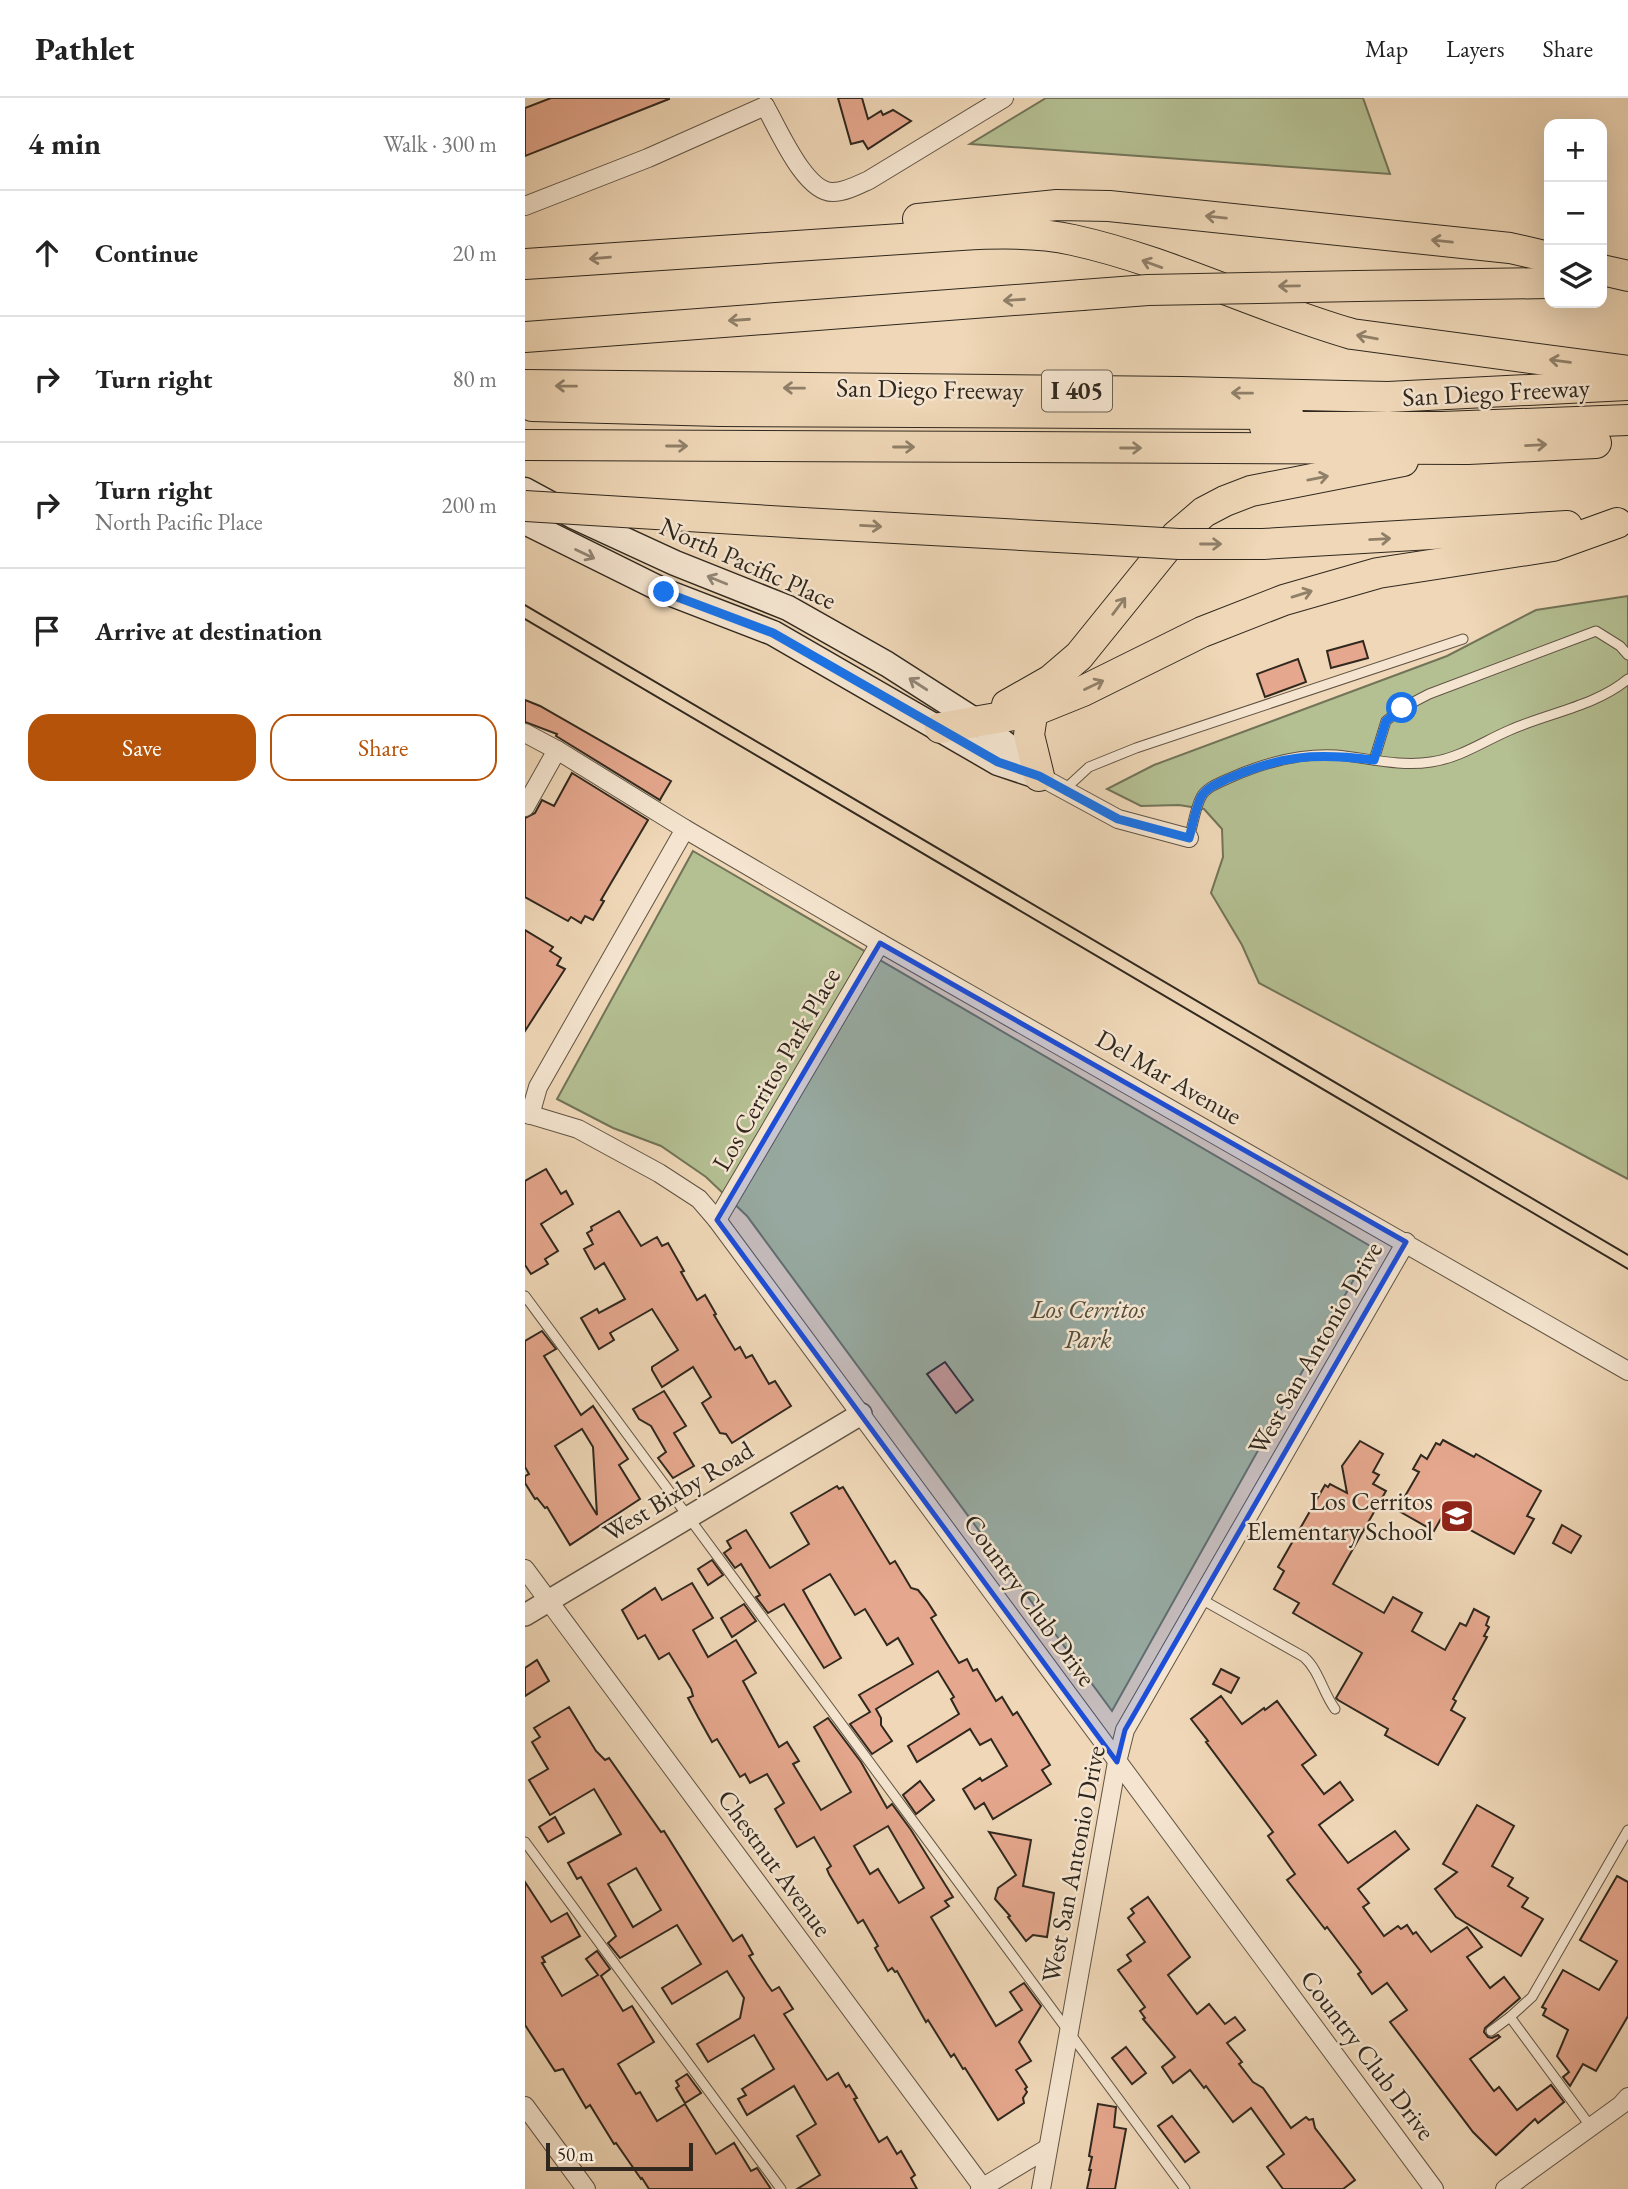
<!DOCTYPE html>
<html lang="en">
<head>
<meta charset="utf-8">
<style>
	:root { --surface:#fff; --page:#f6f6f6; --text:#222; --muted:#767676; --line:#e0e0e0; --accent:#b45309 }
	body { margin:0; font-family:"EB Garamond",serif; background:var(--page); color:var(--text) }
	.controls { position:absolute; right:21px; top:21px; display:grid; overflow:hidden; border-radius:14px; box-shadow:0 7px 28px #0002 }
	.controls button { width:63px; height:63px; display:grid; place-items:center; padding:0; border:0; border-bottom:2px solid var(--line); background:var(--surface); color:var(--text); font:35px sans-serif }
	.scale { position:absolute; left:21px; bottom:18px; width:147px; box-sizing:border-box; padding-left:7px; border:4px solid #30281e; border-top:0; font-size:19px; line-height:24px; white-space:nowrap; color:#30281e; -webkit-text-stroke:5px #f5e5d0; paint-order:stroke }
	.stop { position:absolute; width:21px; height:21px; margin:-16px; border:5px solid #1a73e8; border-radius:50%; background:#fff }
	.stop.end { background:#1a73e8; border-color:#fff; box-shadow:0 2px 7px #0008 }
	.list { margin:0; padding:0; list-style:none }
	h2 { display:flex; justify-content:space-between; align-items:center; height:91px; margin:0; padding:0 28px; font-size:30px }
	h2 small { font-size:23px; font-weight:400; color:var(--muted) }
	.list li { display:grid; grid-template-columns:46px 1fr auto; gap:21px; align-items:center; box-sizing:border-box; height:126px; padding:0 28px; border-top:2px solid var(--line) }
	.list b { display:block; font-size:26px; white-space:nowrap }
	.list p { margin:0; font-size:23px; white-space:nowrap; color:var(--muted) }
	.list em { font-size:23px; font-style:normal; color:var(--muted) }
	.actions { display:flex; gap:14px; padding:21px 28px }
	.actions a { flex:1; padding:16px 0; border:2px solid var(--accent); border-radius:21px; text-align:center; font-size:24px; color:var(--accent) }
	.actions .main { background:var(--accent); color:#fff }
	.icon { flex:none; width:38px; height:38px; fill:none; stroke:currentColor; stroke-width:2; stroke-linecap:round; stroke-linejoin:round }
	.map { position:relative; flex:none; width:1103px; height:2091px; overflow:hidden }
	header { display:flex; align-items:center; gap:42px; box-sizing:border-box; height:98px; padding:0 35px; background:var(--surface); border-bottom:2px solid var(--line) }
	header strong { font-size:33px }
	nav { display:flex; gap:38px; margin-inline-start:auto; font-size:24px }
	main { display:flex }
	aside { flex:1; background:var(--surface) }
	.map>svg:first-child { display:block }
	.green { fill:#b4bf92; stroke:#727458; stroke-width:2 }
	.building { fill:#e5a78d; stroke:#30281e; stroke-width:2; fill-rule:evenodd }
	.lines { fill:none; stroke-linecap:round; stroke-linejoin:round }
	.service-casing { stroke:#605444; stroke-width:11 }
	.minor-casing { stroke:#605444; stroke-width:20 }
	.tertiary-casing { stroke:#605444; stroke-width:24 }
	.secondary-casing { stroke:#30281e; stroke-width:27 }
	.motorway-casing { stroke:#30281e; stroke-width:32 }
	.service { stroke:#f5e5d0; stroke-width:9 }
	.minor { stroke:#f5e5d0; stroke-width:18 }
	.tertiary { stroke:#f5e5d0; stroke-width:21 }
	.secondary { stroke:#f5e5d0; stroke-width:24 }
	.motorway { stroke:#efd7b7; stroke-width:30 }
	.tram { stroke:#30281e; stroke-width:2 }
	.motorway-bridge-casing { stroke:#30281e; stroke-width:32; stroke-linecap:butt }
	.motorway-bridge { stroke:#efd7b7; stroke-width:30 }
	.oneway { stroke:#90806a }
	.oneway2 { stroke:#928677 }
	.route { stroke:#1a73e8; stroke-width:9 }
	.marked { fill:#1d4ed8; fill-opacity:0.2; stroke:#1d4ed8; stroke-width:5; stroke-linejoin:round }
	.labels { text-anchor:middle; stroke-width:5; stroke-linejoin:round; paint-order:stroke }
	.shield { fill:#f5e5d0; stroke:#6b6153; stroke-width:2 }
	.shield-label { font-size:24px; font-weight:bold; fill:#30281e }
	.street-label { font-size:26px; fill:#30281e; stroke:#f5e5d0 }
	.park-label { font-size:26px; font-style:italic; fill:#514e3b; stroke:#f5e5d0 }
	.poi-label { font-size:26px; fill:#30281e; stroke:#f5e5d0; text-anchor:end }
</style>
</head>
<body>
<header>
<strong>Pathlet</strong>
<nav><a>Map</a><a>Layers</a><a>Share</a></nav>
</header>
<main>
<aside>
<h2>4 min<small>Walk · 300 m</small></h2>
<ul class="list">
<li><svg class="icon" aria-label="ahead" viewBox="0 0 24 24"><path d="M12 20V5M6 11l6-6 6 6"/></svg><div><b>Continue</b></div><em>20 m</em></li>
<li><svg class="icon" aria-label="right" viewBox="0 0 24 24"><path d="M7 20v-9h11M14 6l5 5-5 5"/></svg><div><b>Turn right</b></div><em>80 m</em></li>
<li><svg class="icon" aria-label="right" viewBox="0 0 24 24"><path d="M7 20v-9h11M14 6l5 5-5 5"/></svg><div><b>Turn right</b><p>North Pacific Place</p></div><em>200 m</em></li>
<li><svg class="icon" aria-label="arrive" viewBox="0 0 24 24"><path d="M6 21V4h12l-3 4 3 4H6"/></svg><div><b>Arrive at destination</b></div></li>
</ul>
<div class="actions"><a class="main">Save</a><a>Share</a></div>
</aside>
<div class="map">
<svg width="1103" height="2091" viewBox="0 0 1103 2091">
	<rect width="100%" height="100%" fill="#efd7b7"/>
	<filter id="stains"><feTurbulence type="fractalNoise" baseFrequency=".00286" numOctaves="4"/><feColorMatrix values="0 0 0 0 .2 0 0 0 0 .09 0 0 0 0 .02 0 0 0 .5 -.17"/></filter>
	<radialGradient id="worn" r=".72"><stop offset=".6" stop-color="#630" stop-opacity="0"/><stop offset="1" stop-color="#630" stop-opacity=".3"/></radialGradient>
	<g class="green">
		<polygon points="521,0 838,0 865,76 445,46"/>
		<polygon points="1103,498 1103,1081 734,885 717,847 686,795 698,759 697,731 679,711 654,707 616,708 582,691 629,667 922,558 1011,512"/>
		<polygon points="168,753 847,1149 587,1613 222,1118 181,1079 136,1048 88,1030 32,1001"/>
	</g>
	<g class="building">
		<polygon points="26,0 144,0 144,1 0,58 0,10"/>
		<polygon points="313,0 337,0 343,21 356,13 358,17 368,12 386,23 343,51 338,43 326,46"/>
		<polygon points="838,543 843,560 806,570 802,553"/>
		<polygon points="773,561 781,584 740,599 732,576"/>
		<polygon points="0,602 15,608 146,683 136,700 135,702 31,638 32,636 0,624"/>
		<polygon points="47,675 123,722 76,802 79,803 68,822 60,818 56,825 46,819 43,823 0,799 0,720 10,715 17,702 29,708"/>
		<polygon points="0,832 28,849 25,853 36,860 32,867 40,871 0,933"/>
		<polygon points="21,1071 36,1096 41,1093 48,1106 16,1126 33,1153 20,1161 23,1166 6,1176 0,1167 0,1083"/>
		<polygon points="94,1113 116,1148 132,1139 137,1148 143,1145 159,1173 156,1174 172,1202 180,1197 191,1216 189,1217 210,1252 215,1249 221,1260 227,1257 244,1286 250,1283 266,1308 207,1345 201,1336 195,1335 177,1305 186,1299 168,1269 137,1289 127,1272 127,1269 153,1252 127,1211 85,1235 89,1242 74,1251 56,1220 72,1211 74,1215 100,1201 79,1165 70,1171 59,1151 68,1146 62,1135 67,1132 66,1129"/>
		<path d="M17 1233 31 1251 19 1258 56 1317 68 1308 103 1361 94 1367 115 1401 45 1447 22 1409 20 1410 12 1400 10 1401 0 1385V1378L4 1376 0 1369V1243ZM57 1331 68 1349 72 1417 30 1348Z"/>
		<polygon points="420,1264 448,1302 431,1315 402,1276"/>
		<polygon points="139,1293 161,1328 149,1335 169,1368 148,1380 133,1360 141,1354 126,1328 114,1321 108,1311"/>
		<polygon points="918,1342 949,1359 951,1356 1016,1393 1002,1418 1009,1421 989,1456 918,1417 909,1433 872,1412 894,1374 888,1371 896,1357 902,1361 911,1345 915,1347"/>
		<polygon points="835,1343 858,1356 848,1374 854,1377 848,1386 861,1393 808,1486 859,1515 868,1499 897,1515 887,1533 920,1552 935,1525 941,1528 949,1511 964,1519 961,1527 964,1529 959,1538 962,1539 928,1601 931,1603 926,1612 940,1620 913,1667 860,1637 863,1631 813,1602 811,1600 837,1555 768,1515 774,1505 749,1491 759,1473 753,1469 800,1387 803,1389 805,1386 822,1395 817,1368"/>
		<polygon points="312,1388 314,1391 318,1389 365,1466 370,1463 386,1490 393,1492 402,1503 411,1517 406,1520 434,1565 442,1561 448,1573 452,1571 471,1603 477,1599 488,1617 492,1614 525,1667 517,1672 526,1686 468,1721 459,1705 450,1711 438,1691 455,1680 457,1683 482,1668 466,1641 455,1647 445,1631 392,1664 383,1648 434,1616 426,1601 429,1599 413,1573 351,1611 356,1620 356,1627 367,1643 347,1656 325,1626 345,1614 334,1597 388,1566 373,1540 362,1547 340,1511 330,1517 305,1476 278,1492 316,1560 299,1570 259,1506 243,1515 231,1499 235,1497 216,1466 210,1470 199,1455 206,1450 202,1443 221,1432 245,1470 284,1446 266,1415"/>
		<polygon points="1037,1427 1056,1438 1046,1455 1028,1445"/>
		<polygon points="187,1462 198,1477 183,1487 173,1471"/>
		<path d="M167 1485 188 1520 168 1532 183 1559 211 1542 231 1575 218 1583 254 1649 262 1644 274 1663 268 1666 296 1712 326 1694 289 1629 303 1620 336 1664 362 1710 367 1706 386 1732 428 1799 420 1803 424 1808 406 1819 471 1928 497 1912 485 1894 499 1885 516 1908 494 1944 506 1963 491 1972 502 1989 500 1991 502 1994 498 2000 499 2005 473 2022 440 1970 438 1971 429 1956 426 1959 403 1922 401 1924 372 1873 370 1874 367 1870 363 1873 350 1850 353 1848 338 1822 333 1825 304 1776 302 1771 306 1768 289 1739 272 1749 250 1711 259 1705 242 1676 225 1685 220 1676 215 1679 192 1641 187 1644 173 1619 163 1600 168 1598 166 1591 144 1555 134 1561 120 1537 113 1541 97 1512 130 1490 137 1502ZM363 1728 399 1790 374 1805 353 1771 345 1776 329 1748Z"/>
		<polygon points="219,1506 231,1523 207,1539 196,1520"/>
		<polygon points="12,1562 24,1583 0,1598 0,1570"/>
		<polygon points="696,1571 714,1580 706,1595 688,1586"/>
		<polygon points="696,1598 717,1626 739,1610 740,1612 752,1603 791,1657 777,1667 799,1696 815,1684 828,1702 794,1727 823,1765 870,1733 884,1751 833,1791 844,1805 838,1809 859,1838 873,1828 876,1831 882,1827 888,1836 891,1834 906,1854 942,1829 957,1849 942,1859 965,1890 979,1879 995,1900 960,1930 959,1934 963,1939 967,1940 973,1937 975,1939 945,1961 969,1993 974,1989 992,2012 1026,1987 1039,2004 1013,2025 1010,2021 971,2057 948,2034 865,1924 882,1912 862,1885 847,1896 833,1876 836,1874 802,1829 800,1831 796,1826 762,1782 770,1776 743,1738 748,1734 681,1644 683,1643 666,1621"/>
		<path d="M44 1609 71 1653 80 1662 84 1660 136 1734 139 1733 208 1843 217 1837 228 1856 224 1858 242 1886 247 1893 254 1889 268 1911 259 1916 302 1982 313 1975 321 1989 324 1987 332 2000 329 2001 354 2044 362 2039 372 2056 376 2053 390 2077 386 2080 392 2091H272L295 2077 272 2038 291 2026 269 1988 222 2017 213 2001 221 1997 217 1991 249 1971 229 1937 183 1964 172 1946 215 1920 219 1900 202 1873 147 1906 137 1890 176 1866 152 1827 95 1860 83 1845 91 1838 56 1779 52 1781 43 1765 96 1736 69 1691 25 1717 4 1682 23 1671 7 1644 15 1639 9 1630ZM111 1770 136 1812 108 1829 83 1786Z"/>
		<polygon points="395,1683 409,1702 391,1716 378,1697"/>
		<polygon points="952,1707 989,1728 967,1768 988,1780 983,1788 1003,1800 997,1809 1018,1821 996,1858 931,1819 910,1791 932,1774 918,1766"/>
		<polygon points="30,1719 39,1735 23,1744 14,1729"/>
		<polygon points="464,1734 506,1742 498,1788 529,1795 522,1839 508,1837 501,1843 483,1819 485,1818 470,1801 473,1790 491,1777"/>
		<polygon points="1092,1778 1103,1784 1103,1918 1071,1973 1058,1966 1045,1988 1038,1979 1044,1974 1032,1958 1043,1932 1018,1917 1021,1911 1017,1909 1038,1872 1074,1892 1092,1863 1055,1842"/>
		<polygon points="0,1784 26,1824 42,1815 55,1838 17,1859 20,1864 17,1865 37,1898 73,1877 61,1861 72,1853 85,1871 76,1878 98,1913 107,1908 129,1944 93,1966 111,1996 115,1994 132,2023 160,2006 191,2056 209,2045 226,2073 232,2070 246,2091 124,2091 117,2080 116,2081 91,2045 89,2046 65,2007 61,2010 38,1971 30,1973 0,1927"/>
		<polygon points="623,1799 665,1859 643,1877 672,1916 684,1906 700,1926 710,1919 720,1932 702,1945 717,1964 714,1966 728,1984 738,1990 766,2030 781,2019 784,2022 788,2021 790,2030 830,2082 818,2091 758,2091 742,2069 759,2056 726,2010 708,2024 681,1988 679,1990 665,1972 648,1985 637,1969 650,1959 618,1921 620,1920 615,1913 620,1909 593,1872 606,1863 602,1857 620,1844 603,1820 609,1815 606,1811"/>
		<polygon points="601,1949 621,1975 607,1986 587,1960"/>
		<polygon points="162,1976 176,1995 160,2005 151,1990 154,1988 151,1983"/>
		<polygon points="573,2006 591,2009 589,2029 601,2031 590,2091 562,2091 566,2072 564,2072 567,2059 564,2058"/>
		<polygon points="647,2018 674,2054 660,2064 633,2028"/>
	</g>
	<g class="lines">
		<g class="service-casing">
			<g id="service">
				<polyline points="849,662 861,623 877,610 904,596 1071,533 1095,548 1103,557"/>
				<polyline points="539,692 564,669 611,650 938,541"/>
				<path d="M664 740C668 727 670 711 676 699 681 689 696 684 707 679 739 665 775 655 811 657 843 660 874 669 906 664 935 660 959 643 985 632 1023 615 1071 608 1103 581"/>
				<polyline points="0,1198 660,2091"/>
				<path d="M676 1501 779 1559C794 1572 798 1595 810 1611"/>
				<polyline points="0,1744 256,2091"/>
				<polyline points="985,1919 1066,2029"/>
				<polyline points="966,1933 985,1919 1007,1899 1103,1732"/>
			</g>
		</g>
		<g class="minor-casing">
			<g id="minor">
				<path d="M240 8C253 30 280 95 308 94 320 94 333 87 344 82L479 0"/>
				<polyline points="0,108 123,60 240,8"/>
				<polyline points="0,635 32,652 160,731 355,845 1103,1273"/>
				<polyline points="514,678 593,721 664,740"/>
				<polyline points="0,709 32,652"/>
				<polyline points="0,1015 53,1031 134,1075 174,1101 192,1122 909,2091"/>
				<polyline points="5,1017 13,989 160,731"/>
				<polyline points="192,1122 355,845"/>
				<polyline points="0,1471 459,2091"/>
				<polyline points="0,2008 61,2091"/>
				<polyline points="455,2091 523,2050"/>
				<polyline points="516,2091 592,1664 600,1632 881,1144"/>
				<polyline points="980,2091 1096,2007 1103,1999"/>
			</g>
		</g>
		<g class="tertiary-casing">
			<polyline id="tertiary" points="0,1517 336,1316"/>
		</g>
		<g class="secondary-casing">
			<g id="secondary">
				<polyline points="0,392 48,418 150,465 263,510 362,566 451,623 483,648 514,678"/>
				<polyline points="0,424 139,493 248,535 473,665 509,677"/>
			</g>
		</g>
		<g class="motorway-casing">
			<g id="motorway">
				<polyline points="393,121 532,107 584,108 985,150 1024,159"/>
				<path d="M0 166 436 137C472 135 512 134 548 142 644 163 733 209 827 236L1103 273"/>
				<polyline points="1077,172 1103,178"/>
				<polyline points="832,188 1024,185"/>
				<polyline points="0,239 557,197"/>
				<polyline points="0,287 656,294 863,299 1103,287"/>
				<polyline points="7,308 195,313 763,316"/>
				<polyline points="740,329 917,329 1103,322"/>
				<polyline points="0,347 943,351 1071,345"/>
				<polyline points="278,425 569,441"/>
				<polyline points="738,446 1042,428"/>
				<polyline points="510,597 504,637 514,678"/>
				<polyline points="482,607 526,582 554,558 651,438 679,414 700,403 726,393 878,363"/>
				<polyline points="415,630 506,614 558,593 677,534 759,502 853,475 1028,448 1092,425"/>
			</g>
		</g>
		<use href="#service" class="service"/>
		<use href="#minor" class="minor"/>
		<use href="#tertiary" class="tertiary"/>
		<use href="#secondary" class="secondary"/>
		<use href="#motorway" class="motorway"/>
		<g class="tram">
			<polyline points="0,507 1103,1157"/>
			<polyline points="0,521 1103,1171"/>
		</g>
		<g class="motorway-bridge-casing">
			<g id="motorway-bridge">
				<polyline points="557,197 623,192 832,188"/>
				<polyline points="0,408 278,425"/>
				<polyline points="569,441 654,446 738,446"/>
			</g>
		</g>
		<use href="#motorway-bridge" class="motorway-bridge"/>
	</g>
	<defs><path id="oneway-shaft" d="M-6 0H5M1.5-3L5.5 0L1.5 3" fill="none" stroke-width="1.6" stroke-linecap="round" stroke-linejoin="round" transform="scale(1.75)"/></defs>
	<g class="oneway">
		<use href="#oneway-shaft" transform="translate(691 119) rotate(-174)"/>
		<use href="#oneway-shaft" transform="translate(917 143) rotate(-174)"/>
		<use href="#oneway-shaft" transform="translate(75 160) rotate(175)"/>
		<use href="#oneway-shaft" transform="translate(627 166) rotate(-160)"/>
		<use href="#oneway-shaft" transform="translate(764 188) rotate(179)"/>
		<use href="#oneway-shaft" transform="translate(489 202) rotate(176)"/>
		<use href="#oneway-shaft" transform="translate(214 222) rotate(176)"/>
		<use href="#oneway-shaft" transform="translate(842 239) rotate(-170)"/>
		<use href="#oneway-shaft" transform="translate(1035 263) rotate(-172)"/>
		<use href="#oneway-shaft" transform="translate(41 288) rotate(-179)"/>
		<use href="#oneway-shaft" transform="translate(269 290) rotate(-179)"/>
		<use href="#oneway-shaft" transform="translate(717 295) rotate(-179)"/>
		<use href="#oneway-shaft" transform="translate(1011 347) rotate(-3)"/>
		<use href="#oneway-shaft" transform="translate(152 348)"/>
		<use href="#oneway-shaft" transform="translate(379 349)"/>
		<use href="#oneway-shaft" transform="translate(606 350)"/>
		<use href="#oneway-shaft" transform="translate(793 380) rotate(-11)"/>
		<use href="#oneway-shaft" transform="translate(346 428) rotate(3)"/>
		<use href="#oneway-shaft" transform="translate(855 441) rotate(-3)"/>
		<use href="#oneway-shaft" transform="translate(686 446)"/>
		<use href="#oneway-shaft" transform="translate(777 496) rotate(-17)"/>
		<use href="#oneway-shaft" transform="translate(594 508) rotate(-53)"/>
		<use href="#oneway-shaft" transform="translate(569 587) rotate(-26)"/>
	</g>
	<g class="oneway2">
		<use href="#oneway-shaft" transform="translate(60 456) rotate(26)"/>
		<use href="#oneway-shaft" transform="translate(192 482) rotate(-158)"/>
		<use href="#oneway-shaft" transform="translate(393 586) rotate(-147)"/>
	</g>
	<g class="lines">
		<path class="route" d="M139 494 248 535 473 664 514 678 593 721 664 740C668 727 670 711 676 699 681 690 693 685 702 681 757 657 790 655 849 662L861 623 877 610"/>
	</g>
	<path class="marked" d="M355 845 881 1144 600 1632 592 1664 192 1122Z"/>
	<defs>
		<g id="school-square" transform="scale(1.75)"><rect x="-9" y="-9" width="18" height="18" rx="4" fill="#8f2418" stroke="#f5e5d0"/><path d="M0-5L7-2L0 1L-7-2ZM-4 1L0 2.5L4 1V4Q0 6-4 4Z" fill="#fff"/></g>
	</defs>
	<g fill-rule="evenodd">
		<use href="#school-square" x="932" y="1418"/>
	</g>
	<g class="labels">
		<rect class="shield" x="517" y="272.5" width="70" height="41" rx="5"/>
		<g class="shield-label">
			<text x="552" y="301">I 405</text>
		</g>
		<g class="street-label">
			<text transform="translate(405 291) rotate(1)" y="9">San Diego Freeway</text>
			<text transform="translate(971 294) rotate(-3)" y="9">San Diego Freeway</text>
			<text transform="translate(223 465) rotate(24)" y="9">North Pacific Place</text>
			<text transform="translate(251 971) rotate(-60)" y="9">Los Cerritos Park Place</text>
			<text transform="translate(644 979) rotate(30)" y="9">Del Mar Avenue</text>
			<text transform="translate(790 1250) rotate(-60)" y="9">West San Antonio Drive</text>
			<text transform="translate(153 1393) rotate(-31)" y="9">West Bixby Road</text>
			<text transform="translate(505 1502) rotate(54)" y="9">Country Club Drive</text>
			<text transform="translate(250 1765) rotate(54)" y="9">Chestnut Avenue</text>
			<text transform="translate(548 1766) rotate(-79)" y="9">West San Antonio Drive</text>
			<text transform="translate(843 1957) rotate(53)" y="9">Country Club Drive</text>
		</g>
		<g class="park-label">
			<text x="563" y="1220">Los Cerritos<tspan x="563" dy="30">Park</tspan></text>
		</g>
		<g class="poi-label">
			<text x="908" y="1412">Los Cerritos<tspan x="908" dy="30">Elementary School</tspan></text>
		</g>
	</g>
	<rect width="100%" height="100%" filter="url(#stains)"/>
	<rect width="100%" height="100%" fill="url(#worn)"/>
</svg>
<div class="controls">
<button>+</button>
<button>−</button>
<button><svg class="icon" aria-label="layers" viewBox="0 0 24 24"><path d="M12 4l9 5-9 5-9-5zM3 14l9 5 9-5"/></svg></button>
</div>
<div class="scale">50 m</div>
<div class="stop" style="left:877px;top:610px"></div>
<div class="stop end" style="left:139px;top:494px"></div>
</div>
</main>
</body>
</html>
